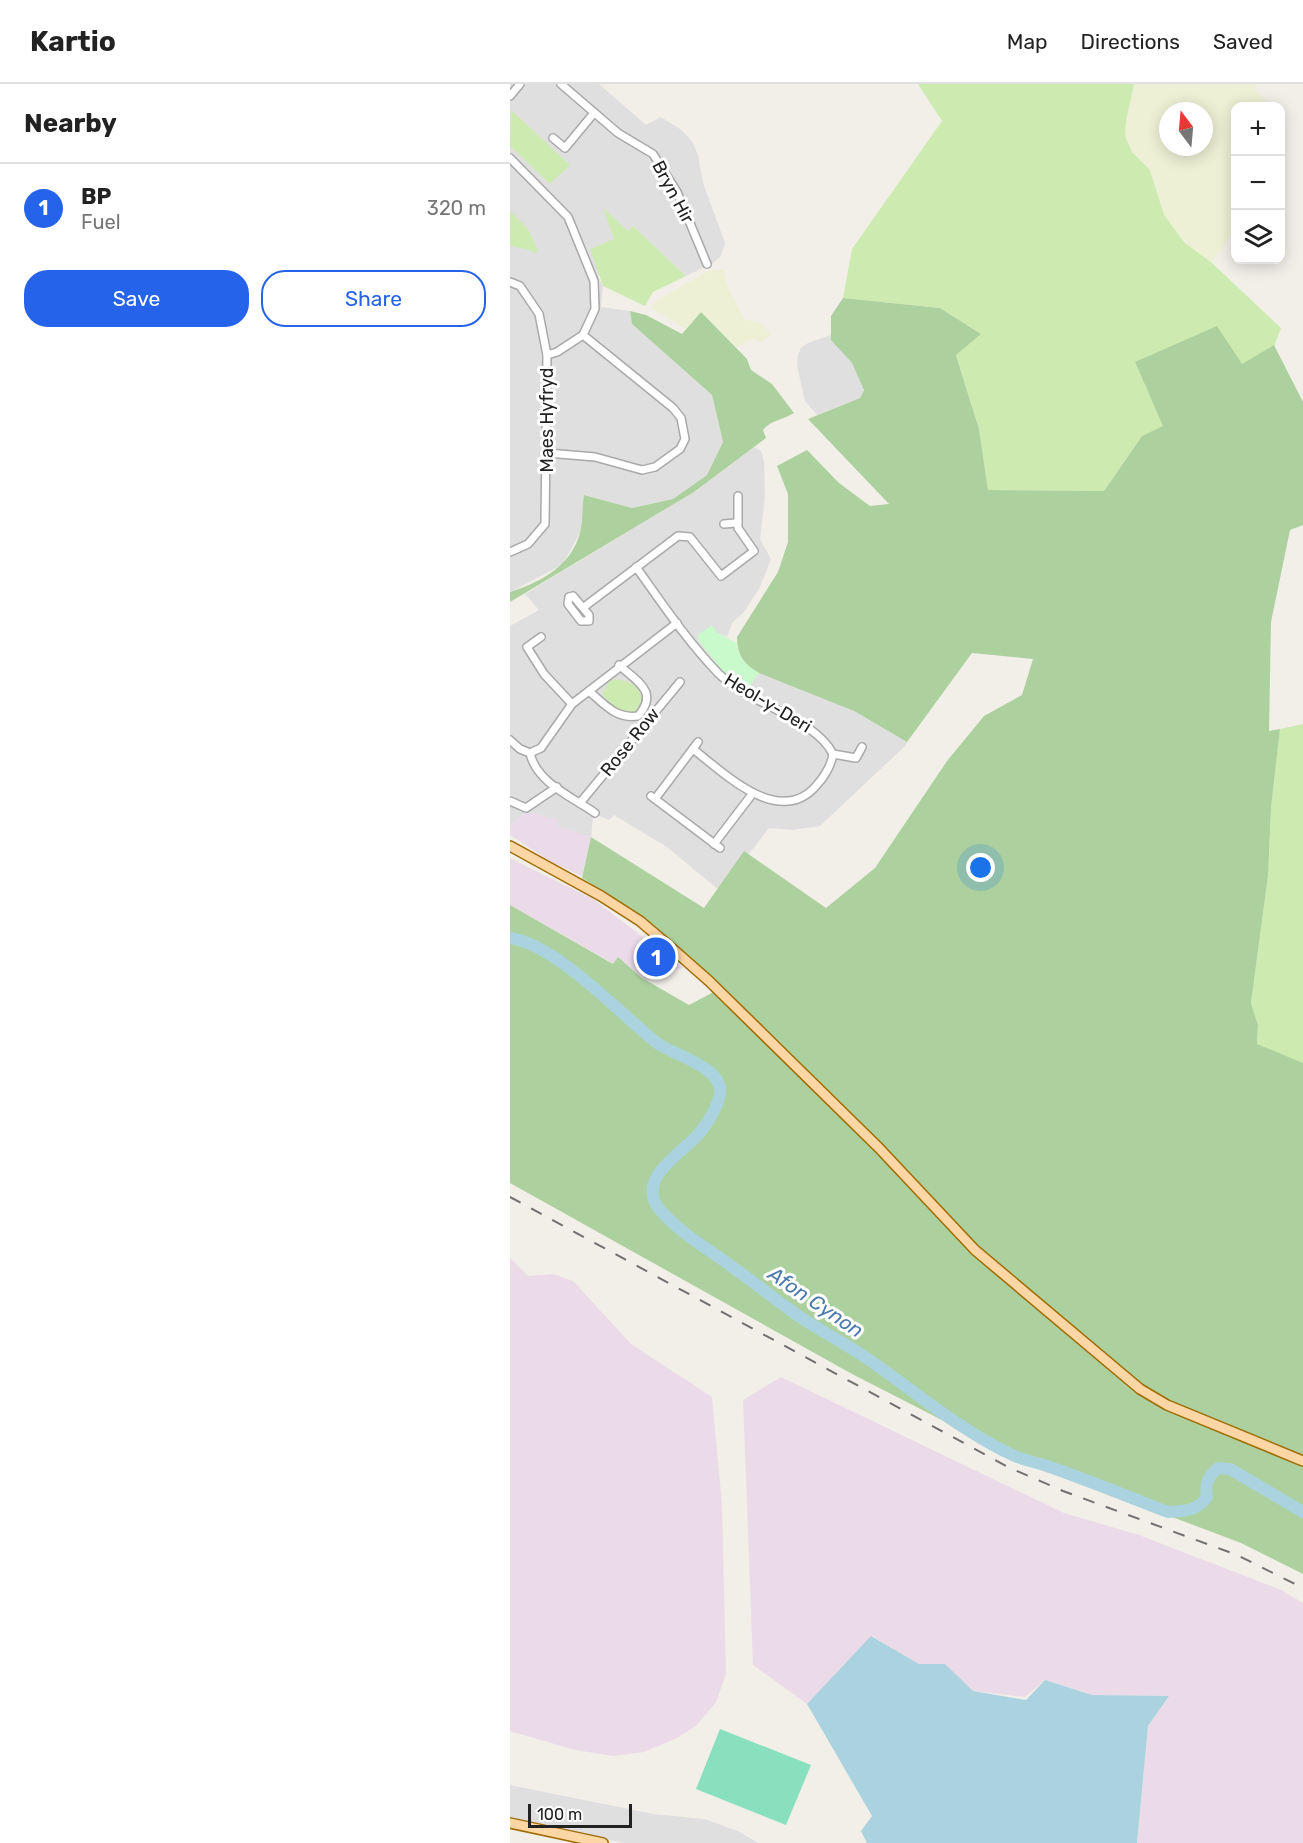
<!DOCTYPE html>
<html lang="en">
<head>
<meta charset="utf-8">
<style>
	:root { --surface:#fff; --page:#f2f2f2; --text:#222; --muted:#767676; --line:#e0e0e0; --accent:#2563eb }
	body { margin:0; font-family:Rubik,sans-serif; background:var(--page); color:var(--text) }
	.controls { position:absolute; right:18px; top:18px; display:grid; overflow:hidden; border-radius:12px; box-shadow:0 3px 15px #0003 }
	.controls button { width:54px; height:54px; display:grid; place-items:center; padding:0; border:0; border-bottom:2px solid var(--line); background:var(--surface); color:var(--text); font:30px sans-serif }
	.compass { position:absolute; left:649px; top:18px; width:54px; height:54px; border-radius:50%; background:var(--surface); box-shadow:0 3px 15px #0003; rotate:344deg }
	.scale { position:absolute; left:18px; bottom:15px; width:104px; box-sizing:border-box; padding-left:6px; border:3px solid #222; border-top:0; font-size:16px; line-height:21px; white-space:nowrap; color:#222; -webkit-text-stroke:4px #fff; paint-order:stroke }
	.you { position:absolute; left:471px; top:784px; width:21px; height:21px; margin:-15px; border:4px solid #fff; border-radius:50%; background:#1a73e8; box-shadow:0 0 0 9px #1a73e833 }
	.badge { display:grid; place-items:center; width:39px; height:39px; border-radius:50%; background:var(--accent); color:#fff; font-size:20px; font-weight:700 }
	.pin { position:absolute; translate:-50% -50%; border:3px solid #fff; box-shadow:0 2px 6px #0006 }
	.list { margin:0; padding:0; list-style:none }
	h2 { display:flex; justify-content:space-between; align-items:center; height:78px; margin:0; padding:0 24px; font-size:26px }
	h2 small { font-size:20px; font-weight:400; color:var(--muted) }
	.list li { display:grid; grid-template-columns:39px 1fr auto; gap:18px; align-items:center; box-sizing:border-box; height:90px; padding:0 24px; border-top:2px solid var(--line) }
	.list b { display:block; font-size:22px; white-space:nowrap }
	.list p { margin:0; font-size:20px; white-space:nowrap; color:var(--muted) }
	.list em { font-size:20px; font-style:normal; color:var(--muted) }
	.actions { display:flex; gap:12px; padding:18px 24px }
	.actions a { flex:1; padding:14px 0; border:2px solid var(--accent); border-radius:24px; text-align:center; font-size:21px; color:var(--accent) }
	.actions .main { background:var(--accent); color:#fff }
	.icon { flex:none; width:33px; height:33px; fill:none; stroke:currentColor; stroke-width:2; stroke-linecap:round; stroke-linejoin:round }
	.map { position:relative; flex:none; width:793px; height:1759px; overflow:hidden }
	header { display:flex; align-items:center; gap:36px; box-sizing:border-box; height:84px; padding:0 30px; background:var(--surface); border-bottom:2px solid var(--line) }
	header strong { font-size:28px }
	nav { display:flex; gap:33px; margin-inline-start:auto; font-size:21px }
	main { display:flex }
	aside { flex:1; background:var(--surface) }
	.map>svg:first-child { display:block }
	.residential { fill:#e0dfdf }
	.industrial { fill:#ebdbe8 }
	.farmland { fill:#eef0d5; fill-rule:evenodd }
	.grass { fill:#cdebb0 }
	.forest { fill:#add19e }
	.park { fill:#c8facc }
	.pitch { fill:#88e0be }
	.water { fill:#aad3df }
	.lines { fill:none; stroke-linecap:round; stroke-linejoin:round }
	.river { stroke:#aad3df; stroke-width:12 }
	.minor-casing { stroke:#a9a9a9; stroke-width:10 }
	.major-casing { stroke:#a06b00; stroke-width:12 }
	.minor { stroke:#fff; stroke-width:7 }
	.major { stroke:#fcd6a4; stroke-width:9 }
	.rail { stroke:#707070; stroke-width:2; stroke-dasharray:12 12; stroke-linecap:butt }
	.labels { text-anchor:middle; stroke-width:6; stroke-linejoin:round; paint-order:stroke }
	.street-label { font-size:18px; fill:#222; stroke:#fff }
	.water-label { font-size:20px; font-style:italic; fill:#4a7aab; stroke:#fff }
</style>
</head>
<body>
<header>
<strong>Kartio</strong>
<nav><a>Map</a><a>Directions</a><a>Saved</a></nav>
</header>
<main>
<aside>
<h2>Nearby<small></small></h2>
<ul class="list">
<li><span class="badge">1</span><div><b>BP</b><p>Fuel</p></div><em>320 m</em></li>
</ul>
<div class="actions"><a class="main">Save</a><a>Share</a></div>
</aside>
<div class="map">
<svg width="793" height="1759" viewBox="0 0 793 1759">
	<rect width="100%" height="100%" fill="#f2efe9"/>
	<g class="residential">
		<polygon points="0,0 89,0 136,41 151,33 170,45 182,57 188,71 193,99 215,159 211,172 203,179 176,192 123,142 118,147 94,126 104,155 88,193 93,202 91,223 120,227 122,240 202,311 213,358 197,391 163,415 122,424 75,411 70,449 52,481 0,508"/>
		<polygon points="321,251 322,256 342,279 354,305 350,314 307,331 295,317 287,282 288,271 291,264 298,259"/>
		<polygon points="244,363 251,367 254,377 255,413 250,455 261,475 250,503 234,528 223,538 217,553 207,549 188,556 212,586 237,605 249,589 344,627 397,658 395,662 310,742 282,746 259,744 210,807 157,763 104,731 99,736 87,731 83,734 81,753 11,734 0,741 0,542 29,526 15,510 184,408"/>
		<polygon points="0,1701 143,1730 194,1735 228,1747 248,1759 114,1759 0,1735"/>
	</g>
	<g class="industrial">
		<polygon points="18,728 48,736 48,742 81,753 72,792 41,778 0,751 0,741"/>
		<polygon points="0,774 83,815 173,884 147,889 137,897 108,873 104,880 0,821"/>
		<polygon points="0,1174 18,1192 43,1190 63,1197 121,1260 202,1313 212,1421 216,1590 206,1618 186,1642 165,1655 134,1668 104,1672 65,1666 0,1647"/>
		<polygon points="271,1293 554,1429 629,1451 771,1506 793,1519 793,1759 627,1759 638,1642 659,1612 582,1611 535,1596 515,1613 462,1607 435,1580 409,1580 362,1552 297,1620 243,1581 233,1316"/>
	</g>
	<g class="farmland">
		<path d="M624 0H748L745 5 761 22H726L725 144 702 179 684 167 662 142 654 131 640 86 622 68 615 52 616 37ZM658 27H694V63H658Z"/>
		<polygon points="200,186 214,186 217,201 234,235 251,239 261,250 250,259 246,255 238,256 227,264 191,228 176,245 140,223 149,215"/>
	</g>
	<g class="grass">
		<polygon points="408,0 624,0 616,37 615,52 622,68 640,86 654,131 675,159 702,179 771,244 764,263 732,280 625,278 654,343 632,352 594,407 478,406 469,345 446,270 471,250 430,224 333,214 342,165 432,37"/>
		<polygon points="1,26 60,81 40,100 0,62"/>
		<polygon points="93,124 118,147 123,142 176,192 143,208 135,222 93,202 80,165 104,155"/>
		<polygon points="0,127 18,145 28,167 23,169 20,166 0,162"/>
		<path d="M100 596C136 591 146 636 110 629L92 610Z"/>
		<polygon points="793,640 793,1009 747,960 748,941 741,919 758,792 761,724 770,645"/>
	</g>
	<g class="forest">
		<path d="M333 214 430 224 471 250 446 271 469 345 478 406 594 407 632 352 653 342 625 278 707 242 732 280 764 261 793 318V441L780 446 761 538 759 647 770 645 761 724 758 792 741 919 748 941 747 960 793 979V1490L731 1459 506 1374 342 1290 0 1099V821L103 880 108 873 132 894 179 921 213 903 131 831 72 794 81 753 194 824 234 767 316 824 365 784 437 677 474 632 512 611 523 575 462 569 397 658 344 627 249 589C234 581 227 571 227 553L268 488 278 458V410L267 382 297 366 329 399 360 422 379 420 298 335 350 314 354 306 342 279 321 256V232Z"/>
		<path d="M120 227 136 231 172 250 191 228 237 275 241 286 262 300 284 329C273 336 261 336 253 346L256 354 184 408 0 518V508C31 498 61 482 70 449 73 436 72 423 74 411L122 424 163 415 197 391 213 358 202 311 122 240Z"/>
	</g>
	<path class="park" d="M202 541 207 549 227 559C228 574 237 582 249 589L237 605 212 586 188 556 189 550Z"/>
	<polygon class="pitch" points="210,1645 301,1681 276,1741 186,1705"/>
	<polygon class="water" points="361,1552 409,1580 435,1580 463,1607 516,1616 535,1596 582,1611 659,1612 638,1642 627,1759 357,1759 351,1747 362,1732 297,1620"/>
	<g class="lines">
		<path class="river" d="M0 854C47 861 109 929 147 959 163 971 214 983 210 1010 208 1021 199 1037 192 1046 176 1068 123 1093 150 1126 172 1151 199 1165 225 1185 247 1200 268 1218 290 1233 311 1247 334 1259 355 1273 402 1305 454 1350 507 1373 517 1377 529 1379 540 1383 580 1397 619 1413 658 1428 675 1427 687 1427 697 1413 695 1398 697 1394 708 1384L720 1385 793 1428"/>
		<g class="minor-casing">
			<g id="minor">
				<polyline points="51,0 108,49 143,70 167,108 197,180"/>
				<polyline points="0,12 10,0"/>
				<polyline points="43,54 55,64 84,29"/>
				<polyline points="0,74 58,133 84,197 85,225 73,251 47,268 37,271"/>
				<polyline points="0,198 10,202 29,230 37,271 35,440 18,460 0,468"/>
				<polyline points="37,369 85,373 132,386 145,383 170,365 175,355 171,334 163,324 73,251"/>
				<polyline points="214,440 226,439"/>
				<path d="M126 483C152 519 177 557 208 589 239 620 305 634 323 670 321 683 315 692 306 702 269 744 214 689 183 665"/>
				<polygon points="63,512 79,531 79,537 71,537 58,520 59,513"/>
				<polyline points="74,523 168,452 180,453 211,492 244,467 228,444 228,412"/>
				<polyline points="31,553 17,563 34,590 62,620"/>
				<path d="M79 607C95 621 106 635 128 632 149 608 128 598 109 581"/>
				<path d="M0 656 10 665 20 669C26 698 62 713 85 729"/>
				<polyline points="20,669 31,664 62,620 167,539"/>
				<polyline points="323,670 346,674 352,663"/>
				<polyline points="141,712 210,764"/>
				<polyline points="145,715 188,658"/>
				<polyline points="0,717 16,724 47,703"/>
				<polyline points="70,719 170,598"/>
				<polyline points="204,760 243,709"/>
			</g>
		</g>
		<g class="major-casing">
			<g id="major">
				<polyline points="0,762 91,812 130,837 157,860 199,897 369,1064 465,1166 630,1305 657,1321 793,1377"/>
				<polyline points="0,1739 93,1759"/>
			</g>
		</g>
		<use href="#minor" class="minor"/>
		<use href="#major" class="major"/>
		<polyline class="rail" points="0,1113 498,1383 553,1407 727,1471 793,1504"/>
	</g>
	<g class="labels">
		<g class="street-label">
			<text transform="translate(163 108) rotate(62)" y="6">Bryn Hir</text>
			<text transform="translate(37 336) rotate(-90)" y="6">Maes Hyfryd</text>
			<text transform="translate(258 619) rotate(31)" y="6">Heol-y-Deri</text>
			<text transform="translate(120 658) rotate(-51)" y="6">Rose Row</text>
		</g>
		<g class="water-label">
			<text transform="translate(306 1218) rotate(34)" y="7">Afon Cynon</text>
		</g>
	</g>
</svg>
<div class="controls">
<button>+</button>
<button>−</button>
<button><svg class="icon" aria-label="layers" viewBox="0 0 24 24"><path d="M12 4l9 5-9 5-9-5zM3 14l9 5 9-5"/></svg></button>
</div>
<svg class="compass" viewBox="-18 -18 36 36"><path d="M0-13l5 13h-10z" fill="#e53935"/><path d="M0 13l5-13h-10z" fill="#767676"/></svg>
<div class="scale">100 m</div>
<div class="you"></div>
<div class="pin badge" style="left:146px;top:873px">1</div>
</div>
</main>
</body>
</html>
